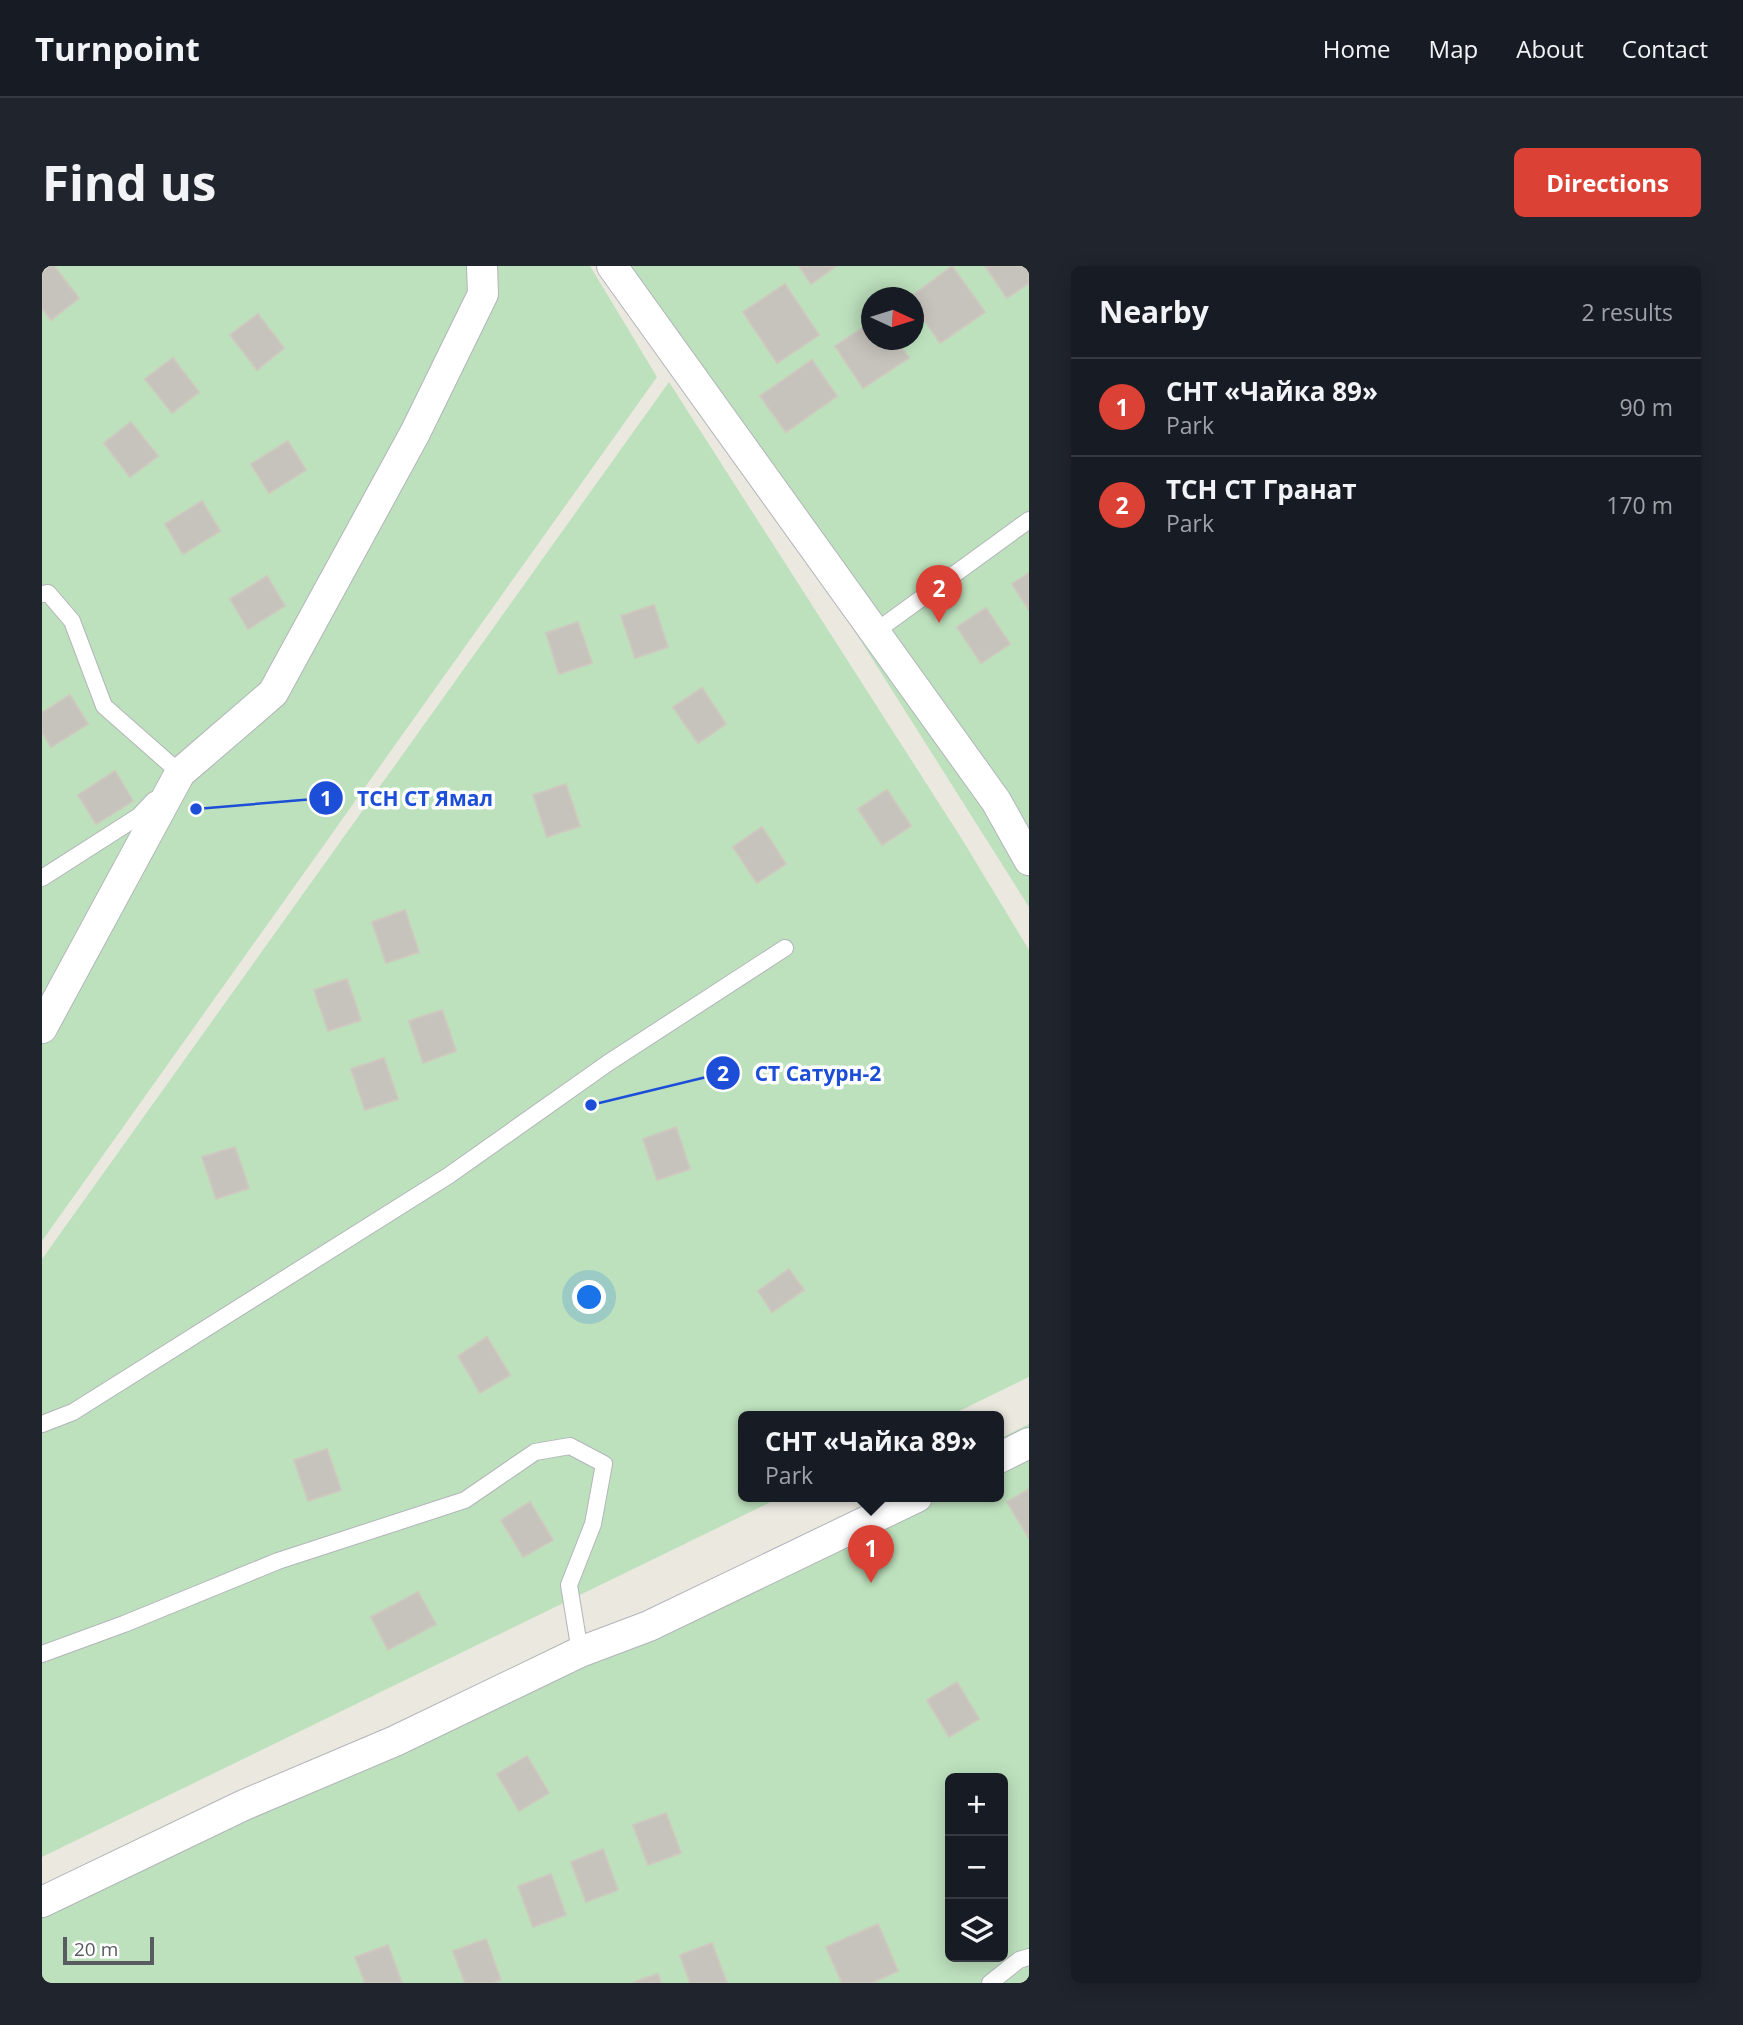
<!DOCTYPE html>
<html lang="en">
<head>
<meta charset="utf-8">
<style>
	:root { --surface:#171b24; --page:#20242c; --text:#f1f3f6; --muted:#9ea1a6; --line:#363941; --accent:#db4134 }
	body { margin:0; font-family:"Open Sans",sans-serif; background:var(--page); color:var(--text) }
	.controls { position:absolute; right:21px; bottom:21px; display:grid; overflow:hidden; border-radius:10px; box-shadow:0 4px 18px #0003 }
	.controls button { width:63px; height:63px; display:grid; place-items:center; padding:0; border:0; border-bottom:2px solid var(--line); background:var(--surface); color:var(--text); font:35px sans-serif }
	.compass { position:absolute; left:819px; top:21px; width:63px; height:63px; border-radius:50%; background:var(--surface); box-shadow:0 4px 18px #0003; rotate:94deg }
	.scale { position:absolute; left:21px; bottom:18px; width:91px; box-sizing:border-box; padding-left:7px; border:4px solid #585b5f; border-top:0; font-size:19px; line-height:24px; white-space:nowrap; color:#585b5f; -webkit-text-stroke:5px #fff; paint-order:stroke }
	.you { position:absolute; left:548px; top:1032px; width:24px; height:24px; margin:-18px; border:5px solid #fff; border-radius:50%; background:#1a73e8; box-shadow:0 0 0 10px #1a73e833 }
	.badge { display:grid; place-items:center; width:46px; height:46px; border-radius:50%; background:var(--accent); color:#fff; font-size:23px; font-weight:700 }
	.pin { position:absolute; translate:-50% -58px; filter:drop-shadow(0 2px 4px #0008) }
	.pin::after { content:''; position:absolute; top:37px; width:24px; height:21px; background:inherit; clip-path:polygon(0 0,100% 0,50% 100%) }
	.popup { position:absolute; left:696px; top:1145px; width:266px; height:91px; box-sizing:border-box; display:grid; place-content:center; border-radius:10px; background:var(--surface); filter:drop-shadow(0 2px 5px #0005); font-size:23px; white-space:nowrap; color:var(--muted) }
	.popup b { font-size:26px; color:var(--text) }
	.popup::after { content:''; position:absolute; left:50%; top:100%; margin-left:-14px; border:14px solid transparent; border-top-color:var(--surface) }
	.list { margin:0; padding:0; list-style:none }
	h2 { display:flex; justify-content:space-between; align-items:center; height:91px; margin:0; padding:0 28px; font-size:30px }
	h2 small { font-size:23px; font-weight:400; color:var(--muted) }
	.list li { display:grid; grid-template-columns:46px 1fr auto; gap:21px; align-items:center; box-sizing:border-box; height:98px; padding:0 28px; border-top:2px solid var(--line) }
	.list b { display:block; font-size:26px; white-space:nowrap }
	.list p { margin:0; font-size:23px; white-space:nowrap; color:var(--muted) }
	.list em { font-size:23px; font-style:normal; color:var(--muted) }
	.icon { flex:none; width:38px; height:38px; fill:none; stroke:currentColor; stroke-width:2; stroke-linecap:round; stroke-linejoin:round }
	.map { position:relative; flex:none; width:987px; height:1717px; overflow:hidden; border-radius:10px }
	header { display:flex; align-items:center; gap:42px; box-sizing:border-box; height:98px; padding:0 35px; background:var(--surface); border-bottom:2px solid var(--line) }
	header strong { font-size:33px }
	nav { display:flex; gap:38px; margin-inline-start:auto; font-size:24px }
	.intro { display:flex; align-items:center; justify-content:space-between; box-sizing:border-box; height:168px; padding:0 42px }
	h1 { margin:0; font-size:49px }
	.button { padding:18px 32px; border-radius:10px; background:var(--accent); color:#fff; font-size:24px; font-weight:700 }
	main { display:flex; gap:42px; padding:0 42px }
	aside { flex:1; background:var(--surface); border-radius:10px; box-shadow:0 4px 18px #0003 }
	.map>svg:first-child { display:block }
	.green { fill:#bde1bd; fill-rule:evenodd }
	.building { fill:#c6c2bc; stroke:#cec9be; stroke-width:2 }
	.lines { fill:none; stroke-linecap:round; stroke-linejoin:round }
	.lane-casing { stroke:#b2b5b9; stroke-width:18 }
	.street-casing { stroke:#b2b5b9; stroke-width:32 }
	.lane { stroke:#fff; stroke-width:16 }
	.street { stroke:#fff; stroke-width:30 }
	.leader { fill:none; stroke:#1d4ed8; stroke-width:2.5 }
	.callout-dot { fill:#1d4ed8; stroke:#fff; stroke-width:2.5 }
	.mark-label { font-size:21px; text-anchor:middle; font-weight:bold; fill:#fff }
	.callout-label { font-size:21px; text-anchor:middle; font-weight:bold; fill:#1d4ed8; stroke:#fff; stroke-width:7; stroke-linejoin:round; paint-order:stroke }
</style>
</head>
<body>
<header>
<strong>Turnpoint</strong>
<nav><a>Home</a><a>Map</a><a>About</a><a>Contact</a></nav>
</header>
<div class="intro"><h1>Find us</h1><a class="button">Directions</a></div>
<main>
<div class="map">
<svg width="987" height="1717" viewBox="0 0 987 1717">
	<rect width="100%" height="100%" fill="#eae8df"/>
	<g class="green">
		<polygon points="0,0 548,0 615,111 0,975"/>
		<path d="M582 0H987V641ZM830 32H872V74H830Z"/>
		<polygon points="627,116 918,570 987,684 987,1111 905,1151 701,1151 701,1231 739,1231 0,1591 0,993"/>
		<path d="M987 1158V1717H0V1652L841 1231H957V1173ZM908 1512H961V1691H908Z"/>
	</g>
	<g class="building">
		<polygon points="8,0 12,0 37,32 9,54 0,42 0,6"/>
		<polygon points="757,0 794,0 769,18"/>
		<polygon points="910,0 943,46 898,77 872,39 872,32 867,32"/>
		<polygon points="943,0 987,0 987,17 965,32"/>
		<polygon points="743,18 777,69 735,97 701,46"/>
		<polygon points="216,48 242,82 215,104 188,69"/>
		<polygon points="830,56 830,74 854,74 867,92 821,122 793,80"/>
		<polygon points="131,92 157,126 130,147 103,113"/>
		<polygon points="770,94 795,130 744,166 718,130"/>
		<polygon points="89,156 116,190 88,211 62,177"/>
		<polygon points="246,175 264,204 227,227 209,198"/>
		<polygon points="160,235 178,265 141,288 123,258"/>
		<polygon points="987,307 987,344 970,318"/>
		<polygon points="225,310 243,340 206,363 188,333"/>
		<polygon points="612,339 626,381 593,392 579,350"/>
		<polygon points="944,342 968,378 939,397 915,361"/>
		<polygon points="536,356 550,397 517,408 504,367"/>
		<polygon points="660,422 684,458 656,477 631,441"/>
		<polygon points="28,429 46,458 9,481 0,466 0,447"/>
		<polygon points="73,505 91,535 54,558 36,529"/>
		<polygon points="524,518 538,560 505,571 491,529"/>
		<polygon points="845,524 869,560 840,579 816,543"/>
		<polygon points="720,561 744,598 715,617 691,581"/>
		<polygon points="363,644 377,686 344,697 330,656"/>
		<polygon points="305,713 319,754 286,765 272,724"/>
		<polygon points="400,744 414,785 381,797 367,755"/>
		<polygon points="342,792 356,833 323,844 309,803"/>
		<polygon points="634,861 648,903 615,914 601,873"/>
		<polygon points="193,881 207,922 174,933 160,891"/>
		<polygon points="747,1003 762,1024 730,1046 716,1025"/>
		<polygon points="445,1071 468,1109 438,1127 416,1090"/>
		<polygon points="285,1183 299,1224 266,1235 252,1194"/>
		<polygon points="987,1223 987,1272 965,1236"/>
		<polygon points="488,1236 511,1274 481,1291 459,1254"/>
		<polygon points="376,1326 394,1358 346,1384 329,1351"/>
		<polygon points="915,1416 937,1453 907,1471 885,1434"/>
		<polygon points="485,1490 507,1527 477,1545 455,1508"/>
		<polygon points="624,1547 639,1587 606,1599 591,1559"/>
		<polygon points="561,1583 576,1624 544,1636 529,1596"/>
		<polygon points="509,1608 524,1649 491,1661 476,1620"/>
		<polygon points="836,1658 856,1705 830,1717 800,1717 784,1681"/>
		<polygon points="444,1673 459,1714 450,1717 423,1717 411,1685"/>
		<polygon points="670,1677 685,1717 648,1717 638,1689"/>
		<polygon points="346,1679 360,1717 323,1717 313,1691"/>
		<polygon points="616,1708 619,1717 591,1717 600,1713"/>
	</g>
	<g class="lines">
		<g class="lane-casing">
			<g id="lane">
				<polyline points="0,328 6,327 30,355 62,440 138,507 135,510"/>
				<polyline points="833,366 987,254"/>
				<polyline points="0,612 97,550 112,534"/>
				<polyline points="0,1158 31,1146 406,910 566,797 743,682"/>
				<polyline points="0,1388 82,1358 236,1295 423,1234 493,1186 528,1180 562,1198 551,1258 527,1319 538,1386"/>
				<polyline points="948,1717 977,1694 987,1691"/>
			</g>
		</g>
		<g class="street-casing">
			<g id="street">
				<polyline points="570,0 954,535 987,594"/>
				<polyline points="0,762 138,507 231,427 373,167 441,28 440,0"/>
				<polyline points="957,1192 987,1177"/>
				<polyline points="0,1636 202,1539 353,1475 538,1386 607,1360 875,1231"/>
			</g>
		</g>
		<use href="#lane" class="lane"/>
		<use href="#street" class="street"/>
	</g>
	<path class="leader" d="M154 543L284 532M549 839L681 807"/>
	<g class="callout-dot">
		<circle cx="154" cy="543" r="7"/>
		<circle cx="549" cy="839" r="7"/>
		<circle cx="284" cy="532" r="18"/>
		<circle cx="681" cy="807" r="18"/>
	</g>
	<g class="mark-label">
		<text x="284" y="540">1</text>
		<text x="681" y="815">2</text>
	</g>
	<g class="callout-label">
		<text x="383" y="540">ТСН СТ Ямал</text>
		<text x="776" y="815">СТ Сатурн-2</text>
	</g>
</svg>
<div class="controls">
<button>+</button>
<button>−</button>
<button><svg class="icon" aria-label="layers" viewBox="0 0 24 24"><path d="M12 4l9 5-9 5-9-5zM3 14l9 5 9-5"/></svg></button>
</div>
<svg class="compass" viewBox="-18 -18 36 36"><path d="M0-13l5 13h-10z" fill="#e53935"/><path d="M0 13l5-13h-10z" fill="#9ea1a6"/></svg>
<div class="scale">20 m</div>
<div class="you"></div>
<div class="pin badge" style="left:829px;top:1317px">1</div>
<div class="popup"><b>СНТ «Чайка 89»</b>Park</div>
<div class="pin badge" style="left:897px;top:357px">2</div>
</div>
<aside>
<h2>Nearby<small>2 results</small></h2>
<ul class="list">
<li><span class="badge">1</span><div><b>СНТ «Чайка 89»</b><p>Park</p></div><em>90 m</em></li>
<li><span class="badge">2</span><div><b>ТСН СТ Гранат</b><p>Park</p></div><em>170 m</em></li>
</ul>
</aside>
</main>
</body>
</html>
